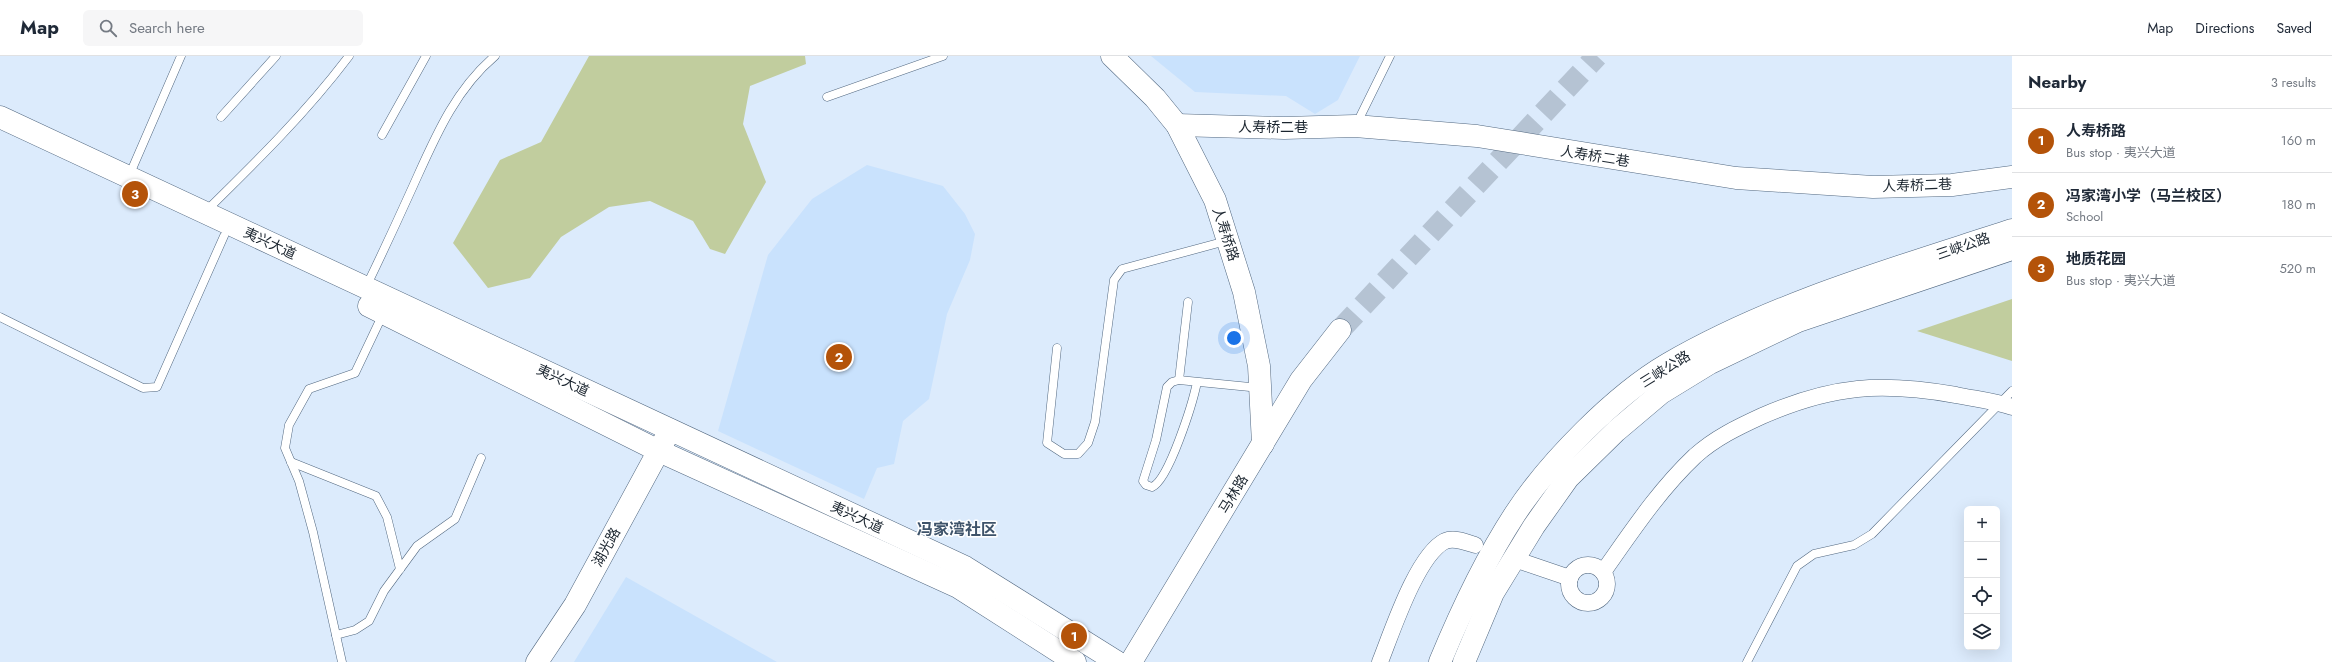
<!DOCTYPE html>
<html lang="en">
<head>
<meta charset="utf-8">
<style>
	:root { --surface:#fff; --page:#f6f6f7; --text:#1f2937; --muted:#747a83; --line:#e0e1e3; --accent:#b45309 }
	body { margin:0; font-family:Jost,"Noto Sans SC",sans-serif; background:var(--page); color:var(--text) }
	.controls { position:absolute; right:12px; bottom:12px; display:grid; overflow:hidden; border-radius:6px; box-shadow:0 4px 16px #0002 }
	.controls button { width:36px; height:36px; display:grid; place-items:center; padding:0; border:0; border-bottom:1px solid var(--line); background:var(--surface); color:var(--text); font:20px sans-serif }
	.you { position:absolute; left:1234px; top:282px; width:14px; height:14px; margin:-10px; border:3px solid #fff; border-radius:50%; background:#1a73e8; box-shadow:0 0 0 6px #1a73e833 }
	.badge { display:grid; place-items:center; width:26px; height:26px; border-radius:50%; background:var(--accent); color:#fff; font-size:13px; font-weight:700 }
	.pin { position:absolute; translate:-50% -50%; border:2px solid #fff; box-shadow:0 1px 4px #0006 }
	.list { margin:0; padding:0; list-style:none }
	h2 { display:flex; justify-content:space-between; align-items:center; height:52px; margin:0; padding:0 16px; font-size:17px }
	h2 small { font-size:13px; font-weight:400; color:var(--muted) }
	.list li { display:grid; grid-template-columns:26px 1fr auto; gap:12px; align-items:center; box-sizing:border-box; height:64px; padding:0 16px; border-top:1px solid var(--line) }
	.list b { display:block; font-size:15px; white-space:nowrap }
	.list p { margin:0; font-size:13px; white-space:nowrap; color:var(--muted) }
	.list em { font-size:13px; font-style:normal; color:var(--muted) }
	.icon { flex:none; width:22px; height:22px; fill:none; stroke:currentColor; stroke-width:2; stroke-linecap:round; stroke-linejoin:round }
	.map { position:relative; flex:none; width:2012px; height:606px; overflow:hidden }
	header { display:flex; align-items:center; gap:24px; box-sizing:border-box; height:56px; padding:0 20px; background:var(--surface); border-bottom:1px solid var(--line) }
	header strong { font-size:19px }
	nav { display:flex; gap:22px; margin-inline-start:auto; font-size:14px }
	.search { width:280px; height:36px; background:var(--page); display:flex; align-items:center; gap:10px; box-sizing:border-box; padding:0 14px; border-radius:6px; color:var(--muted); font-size:15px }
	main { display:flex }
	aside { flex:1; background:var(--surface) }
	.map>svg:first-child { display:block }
	.built { fill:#c9e2fd }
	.green { fill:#c1cd9e }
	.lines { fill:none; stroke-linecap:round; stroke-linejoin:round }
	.secondary-tunnel { stroke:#b5c3d3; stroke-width:22; stroke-dasharray:22 11; stroke-linecap:butt }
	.lane-casing { stroke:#526880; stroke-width:9 }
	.street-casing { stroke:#526880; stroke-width:17 }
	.secondary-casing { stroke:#526880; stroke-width:23 }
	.primary-casing { stroke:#526880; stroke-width:23 }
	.highway-casing { stroke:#526880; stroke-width:23 }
	.lane { stroke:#fff; stroke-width:8 }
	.street { stroke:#fff; stroke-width:16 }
	.secondary { stroke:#fff; stroke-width:22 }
	.primary { stroke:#fff; stroke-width:22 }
	.highway { stroke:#fff; stroke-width:22 }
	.labels { text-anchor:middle; stroke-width:3; stroke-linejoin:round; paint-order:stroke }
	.street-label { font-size:14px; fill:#1b252f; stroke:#fff }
	.quarter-label { font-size:16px; font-weight:bold; fill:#3e536a; stroke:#fff }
</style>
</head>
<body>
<header>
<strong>Map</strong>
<div class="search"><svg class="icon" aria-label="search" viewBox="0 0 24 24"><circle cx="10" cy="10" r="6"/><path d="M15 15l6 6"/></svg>Search here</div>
<nav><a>Map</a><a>Directions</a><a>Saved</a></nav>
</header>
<main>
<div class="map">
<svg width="2012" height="606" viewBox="0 0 2012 606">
	<rect width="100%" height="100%" fill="#dcebfc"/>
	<g class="built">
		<polygon points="1151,0 1360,0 1338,44 1315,58 1286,40 1195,36"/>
		<polygon points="867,109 943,130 965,158 975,178 970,204 947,258 929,343 903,365 894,408 877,412 864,443 718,375 768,199 812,143"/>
		<polygon points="626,521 713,570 777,606 574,606"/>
	</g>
	<g class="green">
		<polygon points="589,0 805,0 806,8 750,30 743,68 766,126 725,198 710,193 693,165 650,145 609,151 561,181 530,222 488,232 453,187 500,104 541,86"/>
		<polygon points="2012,243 2012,305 1917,275"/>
	</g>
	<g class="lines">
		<polyline class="secondary-tunnel" points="1340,274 1597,0"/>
		<g class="lane-casing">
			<g id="lane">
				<polyline points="827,41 943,0"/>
				<polyline points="221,61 276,0"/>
				<polyline points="1356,69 1390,0"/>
				<polyline points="382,79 426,0"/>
				<polyline points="129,120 181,0"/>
				<path d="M205 156C256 106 306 57 349 0"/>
				<path d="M366 231C381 200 395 170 409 139 432 89 452 36 495 0"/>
				<polyline points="0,261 143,332 157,331 224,180"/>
				<polyline points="1057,292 1047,387 1064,398 1078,398 1088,387 1095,366 1114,224 1122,213 1226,185"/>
				<polyline points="1179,324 1188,246"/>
				<path d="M1197 326C1193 346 1169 424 1152 431L1146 429 1143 425 1156 384 1167 331 1172 326 1179 324 1260 332"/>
				<polyline points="291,406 376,440 387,461 400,513"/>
				<polyline points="336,579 355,574 369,565 384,535 417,490 455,463 481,402"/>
				<polyline points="342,606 313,476 299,425 285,392 289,369 309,333 355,317 383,258"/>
				<polyline points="1747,606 1797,510 1814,498 1854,489 1872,478 2012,335"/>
			</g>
		</g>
		<g class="street-casing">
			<g id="street">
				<polyline points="1523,506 1570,522"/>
				<circle cx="1588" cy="528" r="19"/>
				<path d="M1603 516C1632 475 1659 434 1695 400 1715 382 1738 371 1762 360 1833 329 1881 326 1956 339 1975 343 1994 345 2012 351"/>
				<path d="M1380 606C1392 576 1417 499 1445 485 1454 481 1466 486 1475 489"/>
			</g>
		</g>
		<g class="secondary-casing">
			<g id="secondary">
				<polyline points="1112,0 1155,42 1177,69 1215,144 1244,236 1259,310 1263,388"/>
				<polyline points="1177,69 1284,72 1355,70 1477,80 1736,122 1873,131 1952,129 2012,121"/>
				<polyline points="537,606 575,549 670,374"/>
				<polyline points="1131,606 1301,324 1340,274"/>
			</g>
		</g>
		<g class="primary-casing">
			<g id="primary">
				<polyline points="0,61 965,511 1117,606"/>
				<polyline points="369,250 659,395 958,531 1075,606"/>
			</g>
		</g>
		<g class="highway-casing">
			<g id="highway">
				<path d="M1440 606C1461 555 1485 504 1515 458 1549 406 1615 339 1668 308 1775 246 1896 212 2012 174"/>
				<polyline points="1464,606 1493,537 1534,470 1568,422 1616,375 1661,337 1710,307 1798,265 2012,193"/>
			</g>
		</g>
		<use href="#lane" class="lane"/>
		<use href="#street" class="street"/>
		<use href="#secondary" class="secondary"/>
		<use href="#primary" class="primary"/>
		<use href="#highway" class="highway"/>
	</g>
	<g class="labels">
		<g class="street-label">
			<text x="1273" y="76">人寿桥二巷</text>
			<text transform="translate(1595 100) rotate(9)" y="5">人寿桥二巷</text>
			<text transform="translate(1917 129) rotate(-2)" y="5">人寿桥二巷</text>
			<text transform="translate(1226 178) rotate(72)" y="5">人寿桥路</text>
			<text transform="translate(270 187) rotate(25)" y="5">夷兴大道</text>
			<text transform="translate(1963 190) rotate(-19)" y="5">三峡公路</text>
			<text transform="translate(1665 313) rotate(-32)" y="5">三峡公路</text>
			<text transform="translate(563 324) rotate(25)" y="5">夷兴大道</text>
			<text transform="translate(1233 438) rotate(-59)" y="5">马林路</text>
			<text transform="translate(857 461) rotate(25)" y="5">夷兴大道</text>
			<text transform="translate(606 491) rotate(-61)" y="5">湖光路</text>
		</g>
		<g class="quarter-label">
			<text x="957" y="479">冯家湾社区</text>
		</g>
	</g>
</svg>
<div class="controls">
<button>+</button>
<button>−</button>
<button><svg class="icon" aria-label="locate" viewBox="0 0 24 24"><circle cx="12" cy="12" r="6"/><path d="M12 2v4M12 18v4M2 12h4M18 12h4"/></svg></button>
<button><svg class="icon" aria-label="layers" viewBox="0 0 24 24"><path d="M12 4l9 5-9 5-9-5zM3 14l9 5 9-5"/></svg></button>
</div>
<div class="you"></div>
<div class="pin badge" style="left:1074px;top:580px">1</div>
<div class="pin badge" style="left:839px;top:301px">2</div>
<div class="pin badge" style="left:135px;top:138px">3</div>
</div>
<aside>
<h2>Nearby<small>3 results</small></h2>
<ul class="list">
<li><span class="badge">1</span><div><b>人寿桥路</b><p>Bus stop · 夷兴大道</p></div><em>160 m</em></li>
<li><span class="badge">2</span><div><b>冯家湾小学（马兰校区）</b><p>School</p></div><em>180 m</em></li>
<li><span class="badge">3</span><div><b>地质花园</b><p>Bus stop · 夷兴大道</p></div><em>520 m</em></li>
</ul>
</aside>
</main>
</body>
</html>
